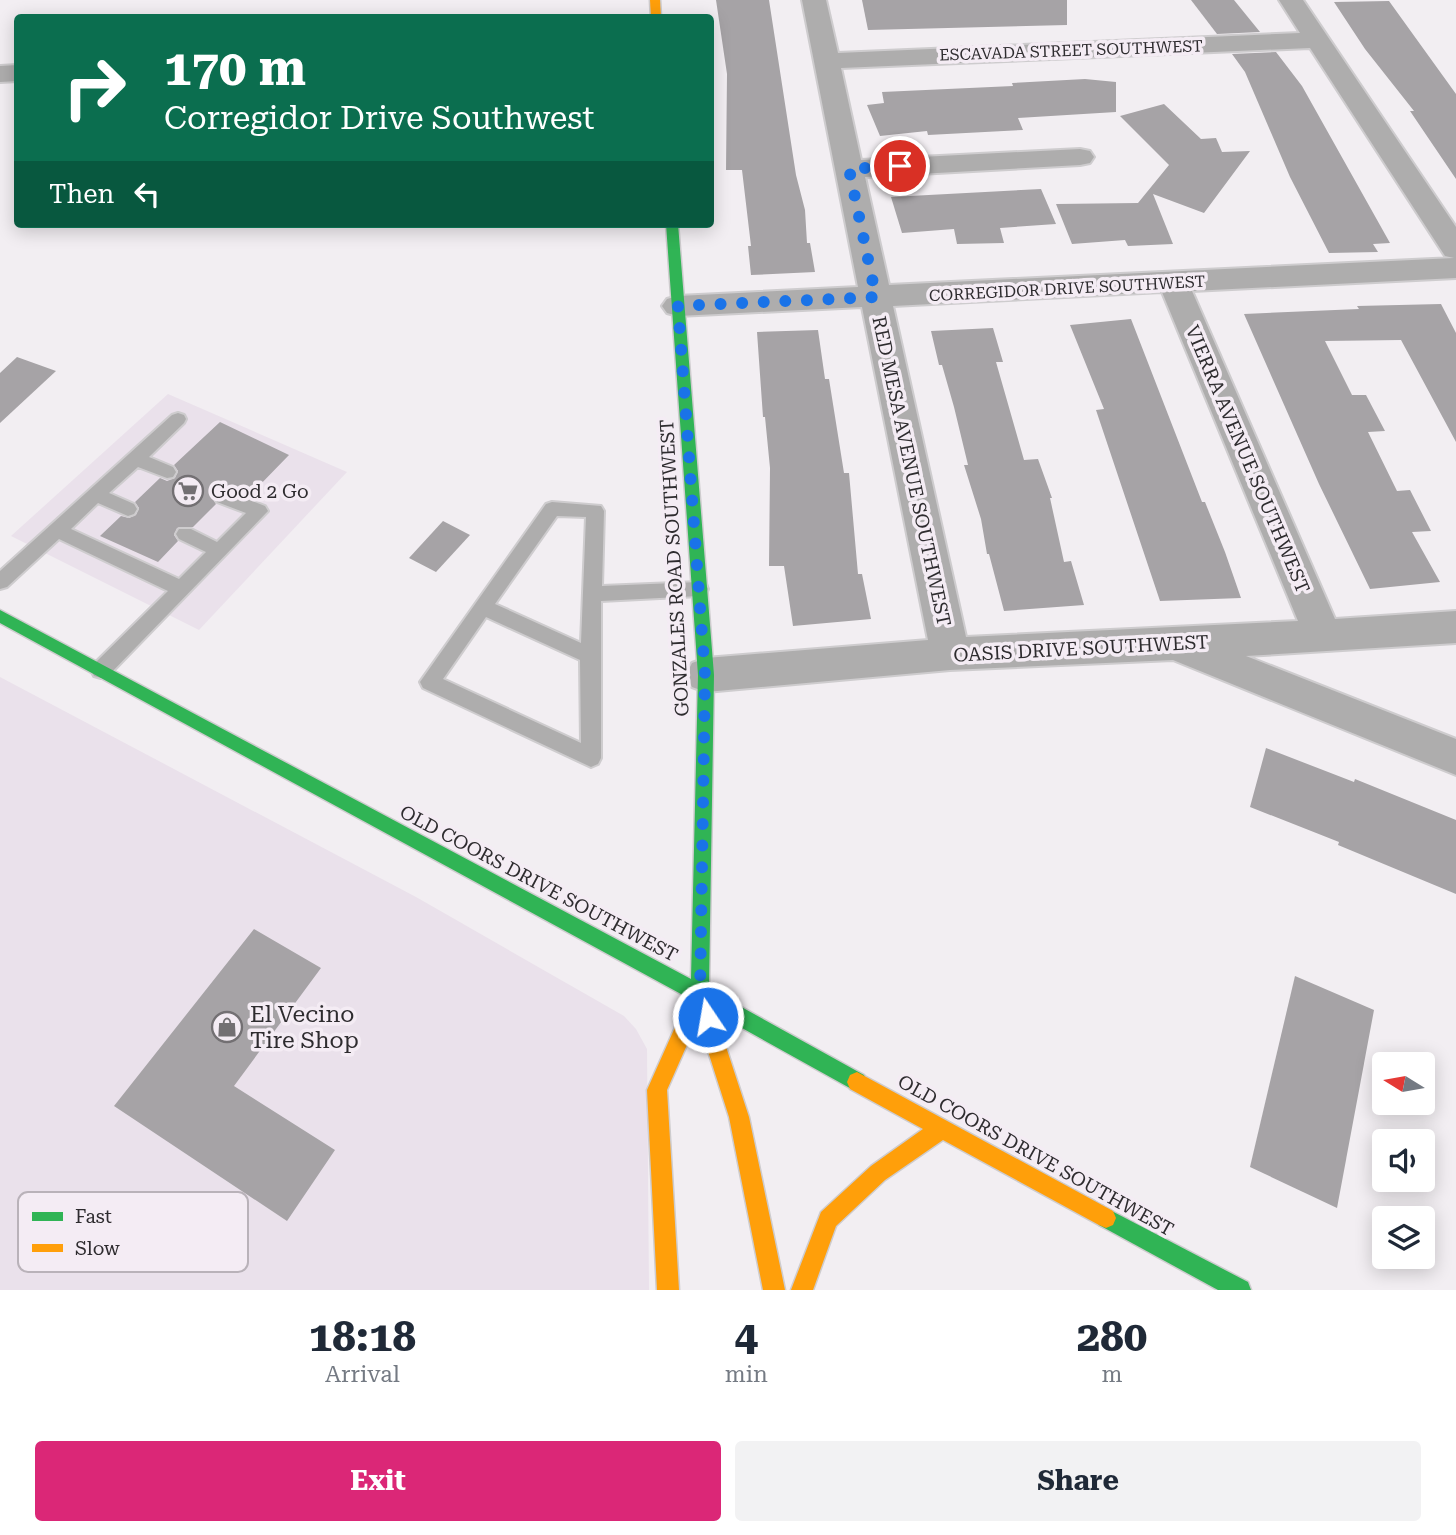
<!DOCTYPE html>
<html lang="en">
<head>
<meta charset="utf-8">
<style>
	body { margin:0; font-family:"Roboto Serif",serif; background:#f2f2f3; color:#1f2937; height:100vh; display:flex; flex-direction:column; font-size:26px; white-space:nowrap }
	* { box-sizing:border-box; margin:0 }
	p { font-size:23px; color:#747a83 }
	.icon { flex:none; width:38px; height:38px; fill:none; stroke:currentColor; stroke-width:2; stroke-linecap:round; stroke-linejoin:round }
	.map { position:relative; height:1290px; overflow:hidden }
	.sheet { display:flex; flex-direction:column; background:#fff; flex:1 }
	.sheet>* { flex:none }
	.hud { position:absolute; left:14px; top:14px; width:700px; height:214px; border-radius:7px; box-shadow:0 4px 18px #0003; background:#0b6e4f; color:#fff; overflow:hidden }
	.needle { width:46px; rotate:281deg }
	.buttons { position:absolute; left:1372px; top:1052px; display:grid; gap:14px }
	.buttons a { display:grid; place-items:center; width:63px; height:63px; border-radius:7px; background:#fff; box-shadow:0 4px 18px #0003; font-size:35px }
	.pin { position:absolute; display:grid; place-items:center; width:60px; height:60px; color:#fff; margin:-30px; border:4px solid #fff; border-radius:50%; box-shadow:0 2px 7px #0007 }
	.me { position:absolute; width:77px; margin:-38px; rotate:348deg; stroke-linejoin:round; filter:drop-shadow(0 0 5px #0008) }
	.turn { display:flex; align-items:center; gap:24px; height:147px; padding:0 35px; font-size:32px }
	.turn .icon { width:91px; height:91px; stroke-width:2.5 }
	.turn b { display:block; font-size:49px; line-height:60px }
	.then { display:flex; align-items:center; height:66px; padding:0 35px; background:#0003; gap:14px; font-size:26px }
	.eta { display:flex; justify-content:space-evenly; align-items:center; height:119px; text-align:center }
	.eta b { font-size:42px; font-weight:700; line-height:49px }
	.primary-button { display:flex; gap:14px; margin-top:auto; padding:14px 35px }
	.primary-button a { flex:1; height:80px; border-radius:7px; background:#db2777; color:#fff; font-size:28px; font-weight:700; line-height:80px; text-align:center }
	.primary-button a+a { background:#f2f2f3; color:#1f2937 }
	.map>svg:first-child { display:block }
	.built { fill:#eae1eb }
	.building { fill:#a6a3a6 }
	.lines { fill:none; stroke-linecap:round; stroke-linejoin:round }
	.lane-casing { stroke:#ceccce; stroke-width:4 }
	.street-casing { stroke:#ceccce; stroke-width:4 }
	.fast-casing { stroke:#ceccce; stroke-width:3 }
	.slow-casing { stroke:#ceccce; stroke-width:3 }
	.lane { fill:#aeadad; fill-rule:evenodd }
	.street { fill:#aeadad; fill-rule:evenodd }
	.fast { fill:#30b455; fill-rule:evenodd }
	.slow { fill:#ff9f0a; fill-rule:evenodd }
	.route { stroke:#1a73e8; stroke-width:12; stroke-dasharray:0 21.6 }
	.labels { text-anchor:middle; stroke-width:7; stroke-linejoin:round; paint-order:stroke }
	.far-street-label { font-size:16px; fill:#2e2c2f; stroke:#f4ecf4 }
	.street-label { font-size:19px; fill:#2e2c2f; stroke:#f4ecf4 }
	.poi-label { font-size:19px; fill:#2e2c2f; stroke:#f4ecf4; text-anchor:start }
	.near-poi-label { font-size:23px; fill:#2e2c2f; stroke:#f4ecf4; text-anchor:start }
	.key { fill:#f4ecf4; stroke:#b9b2b9; stroke-width:2 }
	.key-label { font-size:19px; fill:#2e2c2f }
</style>
</head>
<body>
<div class="map">
<svg width="1456" height="1290" viewBox="0 0 1456 1290">
	<rect width="100%" height="100%" fill="#f2eef2"/>
	<g class="built">
		<path d="M168,394L347,472L199,630L11,536Z"/>
		<path d="M0,677L416,897L624,1016L636,1029L647,1049L649,1290H0Z"/>
	</g>
	<g class="building">
		<path d="M716,0H769L796,175L805,210L807,243H810L815,272L751,275L748,246H751L742,170H726L727,74Z"/>
		<path d="M862,0H1067V25L868,30Z"/>
		<path d="M1191,0H1234L1260,32L1217,34Z"/>
		<path d="M1389,1L1456,94V179L1410,111H1414L1365,49L1334,2Z"/>
		<path d="M1276,52L1302,86L1390,243L1373,244L1378,252L1329,253L1290,177L1245,72L1232,54Z"/>
		<path d="M1085,79L1116,82V112L1018,118L1023,130L928,135L927,131L880,136L867,105L884,103L882,92L1013,86L1012,83Z"/>
		<path d="M1164,104L1201,139L1216,138L1222,152L1250,151L1204,213L1153,194L1173,244L1128,246L1125,240L1072,244L1056,204L1138,203L1169,165L1120,116Z"/>
		<path d="M1041,189L1056,224L1000,228L1004,243L957,244L954,229L902,233L891,197Z"/>
		<path d="M1441,304L1456,333V442L1401,340L1325,341L1352,395H1366L1385,431L1368,432L1397,491L1410,490L1431,531L1412,532L1440,582L1370,589L1319,484L1244,314L1359,309L1357,306Z"/>
		<path d="M1131,319L1202,502H1205L1225,552L1241,598L1160,601L1096,410L1104,409L1070,325Z"/>
		<path d="M993,328L1003,362H996L1024,460L1038,459L1052,498H1050L1064,562L1071,561L1084,605L1004,611L989,554H987L981,519L964,465H968L954,407L942,365H939L931,331Z"/>
		<path d="M818,330L825,379H829L844,473H849L858,574H862L871,619L793,626L784,566H769L770,468L765,417H763L757,332Z"/>
		<path d="M17,357L56,371L0,423V373Z"/>
		<path d="M220,422L289,455L251,494L233,487L230,490L222,488L215,491L212,498L216,504L193,527L177,528L174,535L178,541L158,562L100,536L121,516L129,518L136,515L139,508L135,502L160,478L167,481L175,478L178,471L174,465Z"/>
		<path d="M443,521L470,535L436,572L409,558Z"/>
		<path d="M1266,748L1354,782L1355,779L1456,820V894L1338,845L1339,842L1250,807Z"/>
		<path d="M254,929L321,968L234,1086L335,1150L287,1221L114,1106Z"/>
		<path d="M1295,976L1374,1010L1337,1208L1250,1167Z"/>
	</g>
	<g class="lines">
		<g class="lane-casing">
			<g id="lane">
				<path d="M178,413L184,415L186,419L184,423L149,457L173,467L176,472L173,477L167,478L138,467L109,493L134,504L137,509L134,514L128,516L98,503L71,529L179,579L206,552L179,539L176,534L179,529H191L217,542L246,513L217,502L214,497L217,492L223,490L265,506L268,511L108,676L101,678L94,676L91,670L94,664L168,591L59,539L7,587L0,589V571L172,415Z"/>
				<path d="M552,502L601,506L604,511L602,586L699,582L706,584L708,589L706,594L699,596L601,601V758L598,764L591,767L423,688L420,682L546,504ZM557,516L586,517L581,643L495,604ZM486,617L580,660L581,743L443,679Z"/>
			</g>
		</g>
		<g class="street-casing">
			<g id="street">
				<path d="M802,0H826L838,53L1300,33L1279,0H1303L1456,227V278L1192,291L1335,619L1456,611V643L1246,656L1456,739V775L1173,660L950,670L706,692L692,687L686,675L692,663L706,658L928,640L862,307L678,316L667,313L662,306L667,299L678,296L858,287ZM1310,48L1445,256L1454,258L889,285L865,177L1080,165L1090,163L1094,157L1090,151L1080,149L861,160L841,68ZM1162,292L1298,621L966,637L893,306Z"/>
				<path d="M18,65V81L0,82V66Z"/>
			</g>
		</g>
		<g class="fast-casing">
			<g id="fast">
				<path d="M666,224H678L714,675L709,989L864,1075L867,1082L864,1089L857,1092L715,1013L714,1024L707,1027L700,1024L692,1000L0,623V610L691,979L698,675Z"/>
				<path d="M1106,1208L1248,1282L1251,1290H1218L1099,1225L1096,1218L1099,1211Z"/>
			</g>
		</g>
		<g class="slow-casing">
			<g id="slow">
				<path d="M650,0H660L661,18H651Z"/>
				<path d="M700,985L707,987L709,994L703,1009L707,1007L714,1010L749,1117L785,1290H763L729,1117L698,1020L667,1090L679,1290H657L647,1090L693,987Z"/>
				<path d="M857,1072L1113,1211L1116,1218L1113,1225L1106,1228L1099,1225L943,1140L885,1180L836,1226L813,1290H791L821,1212L871,1166L923,1129L850,1089L847,1082L850,1075Z"/>
			</g>
		</g>
		<use href="#lane" class="lane"/>
		<use href="#street" class="street"/>
		<use href="#fast" class="fast"/>
		<use href="#slow" class="slow"/>
	</g>
	<g class="lines">
		<path class="route" d="M708,1017L700,994L705,675L678,306L876,297L849,169L900,166"/>
	</g>
	<defs>
		<g id="supermarket-ring" transform="scale(1.575)"><circle r="9.5" fill="#f4ecf4" stroke="#737073" stroke-width="1.5"/><path d="M-6-5.5h2.5l.6 2H6L4.5 2H-2.5L-4.4-4H-6ZM-1.5 3.2a1.3 1.3 0 1 0 .1 0ZM3 3.2a1.3 1.3 0 1 0 .1 0Z" fill="#737073"/></g>
		<g id="shop-ring" transform="scale(1.575)"><circle r="9.5" fill="#f4ecf4" stroke="#737073" stroke-width="1.5"/><path d="M-5-2.5h2.3a2.7 3.5 0 0 1 5.4 0H5L5.5 6h-11ZM-1.5-2.5h3a1.5 2.3 0 0 0-3 0Z" fill="#737073"/></g>
	</defs>
	<g fill-rule="evenodd">
		<use href="#supermarket-ring" x="188" y="491"/>
		<use href="#shop-ring" x="227" y="1027"/>
	</g>
	<g class="labels">
		<g class="far-street-label">
			<text transform="translate(1071 50) rotate(-2)" y="6">ESCAVADA STREET SOUTHWEST</text>
			<text transform="translate(1067 288) rotate(-3)" y="6">CORREGIDOR DRIVE SOUTHWEST</text>
		</g>
		<g class="street-label">
			<text transform="translate(1248 459) rotate(67)" y="7">VIERRA AVENUE SOUTHWEST</text>
			<text transform="translate(912 471) rotate(78)" y="7">RED MESA AVENUE SOUTHWEST</text>
			<text transform="translate(674 568) rotate(-93)" y="7">GONZALES ROAD SOUTHWEST</text>
			<text transform="translate(1081 648) rotate(-3)" y="7">OASIS DRIVE SOUTHWEST</text>
			<text transform="translate(539 883) rotate(28)" y="7">OLD COORS DRIVE SOUTHWEST</text>
			<text transform="translate(1036 1155) rotate(29)" y="7">OLD COORS DRIVE SOUTHWEST</text>
		</g>
		<g class="poi-label">
			<text x="211" y="498">Good 2 Go</text>
		</g>
		<g class="near-poi-label">
			<text x="250" y="1022">El Vecino<tspan x="250" dy="26">Tire Shop</tspan></text>
		</g>
	</g>
	<rect x="18" y="1192" width="230" height="80" rx="10" class="key"/>
	<rect x="32" y="1212" width="31" height="9" fill="#30b455"/>
	<rect x="32" y="1244" width="31" height="8" fill="#ff9f0a"/>
	<g class="key-label">
		<text x="75" y="1223">Fast</text>
		<text x="75" y="1255">Slow</text>
	</g>
</svg>
<div class="buttons">
<a><svg class="needle" viewBox="-14 -14 28 28"><path d="M0-13l5 13h-10z" fill="#e53935"/><path d="M0 13l5-13h-10z" fill="#747a83"/></svg></a>
<a><svg class="icon" aria-label="sound" viewBox="0 0 24 24"><path d="M4 9h4l5-4v14l-5-4H4zM17 9q2 3 0 6"/></svg></a>
<a><svg class="icon" aria-label="layers" viewBox="0 0 24 24"><path d="M12 4l9 5-9 5-9-5zM3 14l9 5 9-5"/></svg></a>
</div>
<div class="pin" style="left:900px;top:166px;background:#d93025"><svg class="icon" aria-label="arrive" viewBox="0 0 24 24"><path d="M6 21V4h12l-3 4 3 4H6"/></svg></div>
<svg class="me" style="left:708px;top:1017px" viewBox="-20 -20 40 40"><circle r="17" fill="#1a73e8" stroke="#fff" stroke-width="3"/><path d="M0-11L8 9 0 5-8 9z" fill="#fff"/></svg>
<div class="hud">
<div class="turn"><svg class="icon" aria-label="right" viewBox="0 0 24 24"><path d="M7 20v-9h11M14 6l5 5-5 5"/></svg><div><b>170 m</b>Corregidor Drive Southwest</div></div>
<div class="then">Then<svg class="icon" aria-label="left" viewBox="0 0 24 24"><path d="M17 20v-9H6M10 6l-5 5 5 5"/></svg></div>
</div>
</div>
<section class="sheet">
<div class="eta">
<div><b>18:18</b><p>Arrival</p></div>
<div><b>4</b><p>min</p></div>
<div><b>280</b><p>m</p></div>
</div>
<div class="primary-button"><a>Exit</a><a>Share</a></div>
</section>
</body>
</html>
